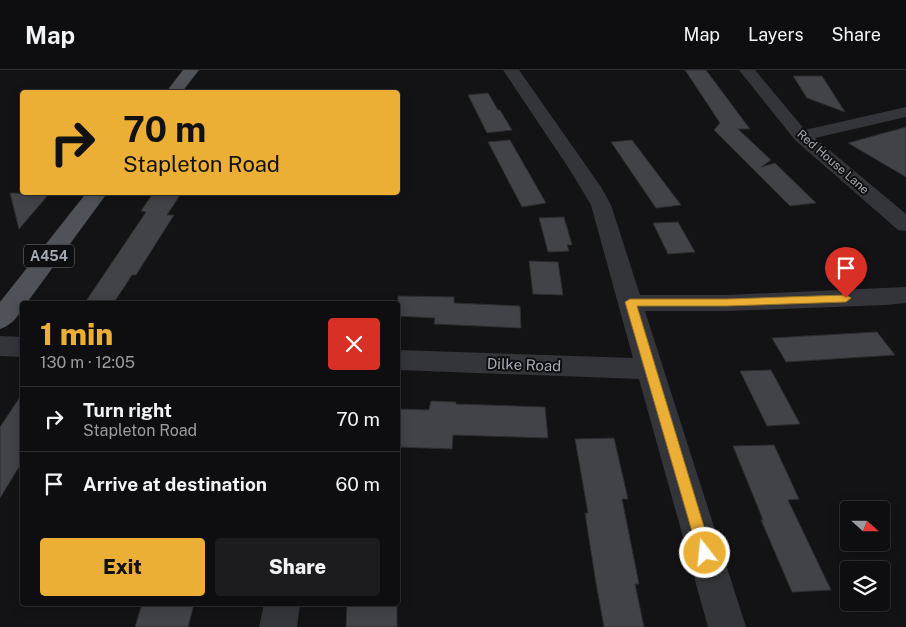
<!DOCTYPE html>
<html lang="en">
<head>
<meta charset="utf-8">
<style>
	body { margin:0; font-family:"Public Sans",sans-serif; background:#1c1c1e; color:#f1f3f6; height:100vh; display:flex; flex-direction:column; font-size:19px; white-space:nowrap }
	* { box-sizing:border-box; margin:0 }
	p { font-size:16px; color:#9b9c9f }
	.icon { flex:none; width:28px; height:28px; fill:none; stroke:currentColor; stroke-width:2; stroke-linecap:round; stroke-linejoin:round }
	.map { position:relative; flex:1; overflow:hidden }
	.panel { position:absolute; left:20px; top:231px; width:380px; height:305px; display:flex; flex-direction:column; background:#0e0e10; border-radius:5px; box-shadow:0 2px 12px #0003,0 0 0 1px #2e2e30 }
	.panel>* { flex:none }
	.hud { position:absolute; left:20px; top:20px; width:380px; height:105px; border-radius:5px; box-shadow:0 2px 12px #0003,0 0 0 1px #2e2e30; background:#ebaf35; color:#111; overflow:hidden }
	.needle { width:32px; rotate:111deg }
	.fabs { position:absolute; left:840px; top:431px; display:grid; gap:10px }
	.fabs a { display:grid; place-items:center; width:50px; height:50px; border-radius:5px; background:#0e0e10; box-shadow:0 2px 12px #0003,0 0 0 1px #2e2e30; font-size:25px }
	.pin { position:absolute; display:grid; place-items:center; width:42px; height:42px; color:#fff; margin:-51px -21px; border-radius:50% 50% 50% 0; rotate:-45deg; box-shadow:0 0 5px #0007 }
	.pin .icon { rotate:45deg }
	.me { position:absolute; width:55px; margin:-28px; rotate:344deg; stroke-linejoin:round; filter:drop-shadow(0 0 4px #0008) }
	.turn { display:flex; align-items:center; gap:18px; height:105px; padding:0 20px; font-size:22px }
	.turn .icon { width:65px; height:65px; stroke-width:2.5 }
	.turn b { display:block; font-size:35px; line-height:42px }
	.round { display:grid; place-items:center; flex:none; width:52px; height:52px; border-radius:5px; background:#1c1c1e }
	.summary { display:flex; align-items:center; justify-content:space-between; height:85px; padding:0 20px }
	h1 { font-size:30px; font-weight:800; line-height:38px; color:#ebaf35 }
	.action { display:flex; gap:10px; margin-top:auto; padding:10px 20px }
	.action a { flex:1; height:58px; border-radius:5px; background:#ebaf35; color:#111; font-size:20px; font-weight:800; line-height:58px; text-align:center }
	.action a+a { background:#1c1c1e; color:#f1f3f6 }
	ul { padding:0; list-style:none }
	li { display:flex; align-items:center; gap:15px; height:65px; padding:0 20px; border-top:1px solid #2e2e30 }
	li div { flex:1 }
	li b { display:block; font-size:19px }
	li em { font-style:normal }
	header { display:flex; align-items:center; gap:30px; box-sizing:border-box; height:70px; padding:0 25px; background:#0e0e10; border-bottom:1px solid #2e2e30 }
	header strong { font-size:24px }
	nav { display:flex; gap:28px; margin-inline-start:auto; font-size:18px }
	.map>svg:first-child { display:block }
	.building { fill:#424348; stroke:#2d2d31 }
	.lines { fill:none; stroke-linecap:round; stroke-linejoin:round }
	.street { fill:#34353a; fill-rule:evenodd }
	.primary { fill:#505259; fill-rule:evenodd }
	.route { fill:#ebaf35; stroke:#997222 }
	.labels { text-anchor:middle; stroke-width:4; stroke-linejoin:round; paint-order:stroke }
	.far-street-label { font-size:12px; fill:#a5aab5; stroke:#0e0e10 }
	.shield { fill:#0e0e10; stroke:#787b84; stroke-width:1 }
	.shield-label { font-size:14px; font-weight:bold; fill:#a5aab5 }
	.street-label { font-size:15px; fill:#a5aab5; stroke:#0e0e10 }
</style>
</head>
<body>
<header>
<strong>Map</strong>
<nav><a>Map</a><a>Layers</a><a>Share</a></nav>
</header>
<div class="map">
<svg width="906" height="557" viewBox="0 0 906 557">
	<rect width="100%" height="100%" fill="#131315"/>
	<g class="building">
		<path d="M685,0H706L750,59H738L771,90L761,97L775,93L816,133L790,136L714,60L720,53Z"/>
		<path d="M793,6H822L845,42L807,28Z"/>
		<path d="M488,23L498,40H500L512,60L487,63L468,25Z"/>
		<path d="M906,57V107L848,73Z"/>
		<path d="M510,70L546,133L522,137L488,72Z"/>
		<path d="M632,70L681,135L656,138L611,72Z"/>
		<path d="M154,122H182L167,145H174L136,205H132L113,234H84L146,142L141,141Z"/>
		<path d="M10,123L49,124L19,159Z"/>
		<path d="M564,147L572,175H567L569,181L548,182L539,148Z"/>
		<path d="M678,152L695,182L668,184L653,153Z"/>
		<path d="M529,191L558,192L563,225L533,224Z"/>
		<path d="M398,226L454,227V233L520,236L521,258L434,254L435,248L398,246Z"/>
		<path d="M877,262L895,285L786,292L772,268Z"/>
		<path d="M771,300L800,354L767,356L740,301Z"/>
		<path d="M22,324V392L0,428V357Z"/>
		<path d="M431,331L456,332V334L545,337L548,368L453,365L452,379L398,377V339L429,340Z"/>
		<path d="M614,368L628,429H622L639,514H635L644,557H604L596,513L585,443H588L575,369Z"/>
		<path d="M774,375L799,429L788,430L831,520L792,522L761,450H763L733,376Z"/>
		<path d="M142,534H194L188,557H135Z"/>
		<path d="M347,534H397V557H346Z"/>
	</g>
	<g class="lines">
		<g class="street">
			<path d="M503,0H519L601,117L611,135L640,225H727L906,217V233L885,235L727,241H645L746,557H708L639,309L398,300V280L633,288L591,135L570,100Z"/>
			<path d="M739,0H755L805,60L906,37V47L815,68L906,144V161L898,160L795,70Z"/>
			<path d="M0,266L22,267V287L0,286Z"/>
			<path d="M264,534H300L297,557H259Z"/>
		</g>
		<g class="primary">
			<path d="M183,0H199L182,22H166Z"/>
			<path d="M87,122H108L26,234H22C22,245 10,256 0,259V232Z"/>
		</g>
	</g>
	<path class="route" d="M846,225L851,228L846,232L727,236H637L712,483L710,489L705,491L700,489L625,232L630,229H727Z"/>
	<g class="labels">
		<g class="far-street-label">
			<text transform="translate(833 92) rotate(41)" y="4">Red House Lane</text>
		</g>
		<rect class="shield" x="24" y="174.5" width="50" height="23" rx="4"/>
		<g class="shield-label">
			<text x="49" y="191">A454</text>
		</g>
		<g class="street-label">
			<text transform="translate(524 295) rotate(2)" y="5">Dilke Road</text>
		</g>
	</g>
</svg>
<div class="fabs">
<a><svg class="needle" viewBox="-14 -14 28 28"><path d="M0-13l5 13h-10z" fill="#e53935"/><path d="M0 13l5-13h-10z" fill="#9b9c9f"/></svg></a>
<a><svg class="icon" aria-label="layers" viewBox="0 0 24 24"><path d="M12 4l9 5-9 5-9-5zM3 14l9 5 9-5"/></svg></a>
</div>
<div class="pin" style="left:846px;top:228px;background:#d93025"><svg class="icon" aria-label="arrive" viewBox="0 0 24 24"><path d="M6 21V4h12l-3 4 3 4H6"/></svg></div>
<svg class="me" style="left:705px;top:483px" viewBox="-20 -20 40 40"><circle r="17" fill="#ebaf35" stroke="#fff" stroke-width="3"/><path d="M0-11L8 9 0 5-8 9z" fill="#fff"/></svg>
<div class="hud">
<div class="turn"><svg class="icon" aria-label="right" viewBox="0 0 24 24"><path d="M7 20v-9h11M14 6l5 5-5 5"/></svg><div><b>70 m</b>Stapleton Road</div></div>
</div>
<section class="panel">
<div class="summary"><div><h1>1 min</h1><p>130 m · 12:05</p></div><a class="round" style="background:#d93025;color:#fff"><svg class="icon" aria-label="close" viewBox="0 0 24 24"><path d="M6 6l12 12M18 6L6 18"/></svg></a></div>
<ul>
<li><svg class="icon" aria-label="right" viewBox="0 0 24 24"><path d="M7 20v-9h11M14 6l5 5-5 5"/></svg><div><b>Turn right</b><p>Stapleton Road</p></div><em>70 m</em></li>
<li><svg class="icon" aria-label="arrive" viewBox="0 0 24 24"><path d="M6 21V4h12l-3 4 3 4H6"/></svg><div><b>Arrive at destination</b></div><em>60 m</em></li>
</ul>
<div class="action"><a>Exit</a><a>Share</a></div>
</section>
</div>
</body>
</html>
